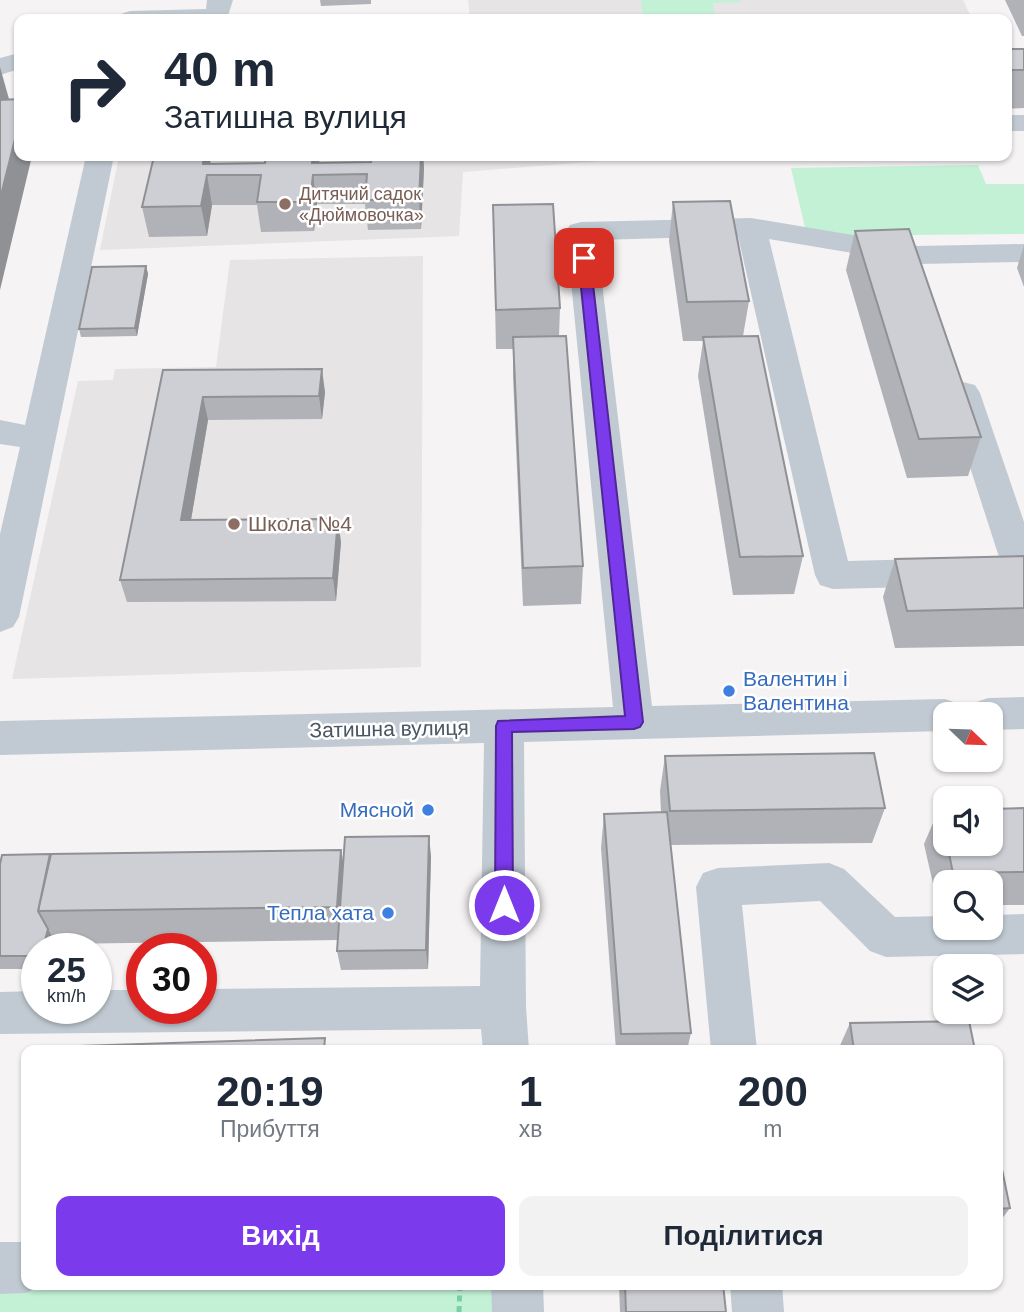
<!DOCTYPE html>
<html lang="uk">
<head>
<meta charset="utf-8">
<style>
	body { margin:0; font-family:Arial,sans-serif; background:#f2f2f3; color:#1f2937; height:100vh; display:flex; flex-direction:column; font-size:26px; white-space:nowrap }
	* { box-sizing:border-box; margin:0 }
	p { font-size:23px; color:#747a83 }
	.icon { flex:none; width:38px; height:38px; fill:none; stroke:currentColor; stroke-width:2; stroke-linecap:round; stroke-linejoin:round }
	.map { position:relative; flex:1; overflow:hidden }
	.panel { position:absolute; left:21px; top:1045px; width:982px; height:245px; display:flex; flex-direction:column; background:#fff; border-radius:14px; box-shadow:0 2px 5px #0004 }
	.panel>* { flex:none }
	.guide { position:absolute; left:14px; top:14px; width:998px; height:147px; border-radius:14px; box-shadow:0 2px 5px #0004; background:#fff; color:#1f2937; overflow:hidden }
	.needle { width:46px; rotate:113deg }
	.buttons { position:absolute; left:933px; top:702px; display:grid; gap:14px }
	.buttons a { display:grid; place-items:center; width:70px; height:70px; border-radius:14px; background:#fff; box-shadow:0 2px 5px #0004; font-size:35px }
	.speed { position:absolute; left:21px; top:933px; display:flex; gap:14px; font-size:35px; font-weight:700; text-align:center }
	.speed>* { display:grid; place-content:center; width:91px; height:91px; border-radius:50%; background:#fff; box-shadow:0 2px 5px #0004; line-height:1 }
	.speed small { font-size:18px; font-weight:400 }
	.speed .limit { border:10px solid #d22; background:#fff; color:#111 }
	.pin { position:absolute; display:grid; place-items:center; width:60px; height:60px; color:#fff; margin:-30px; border-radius:14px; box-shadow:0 4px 10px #0006 }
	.me { position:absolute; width:77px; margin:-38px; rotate:0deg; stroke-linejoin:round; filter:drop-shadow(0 0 5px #0008) }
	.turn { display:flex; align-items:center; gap:24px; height:147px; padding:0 35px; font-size:32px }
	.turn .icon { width:91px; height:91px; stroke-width:2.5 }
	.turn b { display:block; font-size:49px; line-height:60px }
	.eta { display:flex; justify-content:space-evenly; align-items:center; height:119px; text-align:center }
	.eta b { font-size:42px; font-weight:600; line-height:49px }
	.primary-button { display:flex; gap:14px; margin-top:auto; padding:14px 35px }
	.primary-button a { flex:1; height:80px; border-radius:14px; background:#7c3aed; color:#fff; font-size:28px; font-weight:600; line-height:80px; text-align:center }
	.primary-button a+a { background:#f2f2f3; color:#1f2937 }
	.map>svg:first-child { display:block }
	.education { fill:#e6e4e5 }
	.green { fill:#c3f1d5 }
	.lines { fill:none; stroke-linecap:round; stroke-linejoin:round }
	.path { stroke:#7ad0a6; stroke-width:5; stroke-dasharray:6 4.5; stroke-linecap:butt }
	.minor { fill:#c1cad2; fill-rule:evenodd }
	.wall { fill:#b0b2b7 }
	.shaded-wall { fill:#909195 }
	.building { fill:#cdcfd5; stroke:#909195; stroke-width:2 }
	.route { fill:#7c3aed; stroke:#51269a; stroke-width:2 }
	.education-dot { fill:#8d6e63; stroke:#fff; stroke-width:2.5 }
	.shop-dot { fill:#3f7fe0; stroke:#fff; stroke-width:2.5 }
	.labels { text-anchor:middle; stroke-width:5; stroke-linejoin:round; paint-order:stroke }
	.far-education-label { font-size:18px; fill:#785e54; stroke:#fff; text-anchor:start }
	.education-label { font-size:21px; fill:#785e54; stroke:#fff; text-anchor:start }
	.shop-label { font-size:21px; fill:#366cbe; stroke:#fff; text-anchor:end }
	.street-label { font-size:21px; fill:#4a5661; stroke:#fff }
</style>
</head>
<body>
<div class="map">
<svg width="1024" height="1312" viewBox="0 0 1024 1312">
	<rect width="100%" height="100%" fill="#f5f3f3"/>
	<g class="education">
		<path d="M468,0H963L972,19H470Z"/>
		<path d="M119,156H663L463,172L459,236L100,250Z"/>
		<path d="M423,256L421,667L12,679L78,381L113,380L115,369L216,367L230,260Z"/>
	</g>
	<g class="green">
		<path d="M641,0H740L741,2L713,3L715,19H643Z"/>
		<path d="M978,165L986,184H1024V234L807,236L791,168Z"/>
		<path d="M181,1284H502L503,1312H0V1292Z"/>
	</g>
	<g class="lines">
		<path class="path" d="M459,1312L460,1284"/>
		<g class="minor">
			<path d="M207,0H233L227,19H117L121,14L130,11L206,9Z"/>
			<path d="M19,53V69L0,75V58Z"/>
			<rect x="1006" y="115" width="18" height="16"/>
			<path d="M86,156H114L19,617L13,627L0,632V534L20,447L0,444V420L25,425Z"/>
			<path d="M751,218L918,246L1024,244V262L918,264L769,239L848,561L999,557L946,393L951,385L963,382L975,385L980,393L1024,522V584L833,589L820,585L815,575L738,236L597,240L652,706L945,699L959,704L964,714H945V731L524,742L526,1007L529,1050H483L481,1029L0,1034V992L37,991V1008H96V990H142V1008H201V989L480,986L484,743L0,755V721L613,707L566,231L570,225L581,222Z"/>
			<path d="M1024,697V729L990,730V714H968L974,703L988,698Z"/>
			<path d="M829,863L844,869L895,917L945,916V928H990V915L1024,914V954L886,957L870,951L820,901L742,905L757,1050H711L696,887L703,873L718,868Z"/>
			<path d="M0,1242H26V1284L44,1285L26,1293L0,1294Z"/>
			<path d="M491,1284H543L544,1312H492Z"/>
			<path d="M730,1284H782L784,1312H732Z"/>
		</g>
	</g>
	<g class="wall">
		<path d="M320,0H371V4L321,6Z"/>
		<path d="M1005,0H1024V36H1022Z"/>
		<path d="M1006,49H1024V108L1006,109Z"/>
		<path d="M154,156H209L211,164L265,163L320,156L319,163L371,162L372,156H423L424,168L421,229L368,230L365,204H317L314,231L261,232L257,205H212L207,236L149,237L142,207Z"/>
		<path d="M673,202L749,301L743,336L803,556L794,594L733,595L698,376L703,341H683L669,241Z"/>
		<path d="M493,205L560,308L559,336L583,566L581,604L523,606L513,377V349H496Z"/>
		<path d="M855,231L981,437L968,476L907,478L846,270Z"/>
		<path d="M1024,245V287L1017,268Z"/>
		<path d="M146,266L148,274L137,336L81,337L79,329Z"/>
		<path d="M163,370L325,392L322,419L208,420L191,520L341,542L336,601L127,602L120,580Z"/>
		<path d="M1024,556V646L895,648L883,597L895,559Z"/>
		<path d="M665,756L885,808L872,843L670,845L691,1033L687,1050H616L601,848L604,814L661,812L660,791Z"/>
		<path d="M1024,808V905H990V882H945V906H938L924,844L939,809H945V844H990Z"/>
		<path d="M431,856L428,969L341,970L337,951L338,940L56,944L55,942L37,948V969H0V864L343,863Z"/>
		<path d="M850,1023L975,1050H838Z"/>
		<path d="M998,1150L1010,1208L998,1224Z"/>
		<path d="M619,1284H723L726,1312H620Z"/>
	</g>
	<g class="shaded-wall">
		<path d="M0,67L11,106L0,109Z"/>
		<path d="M19,123V156H32L0,290V199Z"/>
		<path d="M204,156H209L212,171L207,175L212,205L207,236L201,206L203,164Z"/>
		<path d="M313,156H320L317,175L312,163Z"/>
		<path d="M421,156H423L424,168L421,229L419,200Z"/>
		<path d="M313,175L317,204L314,231L310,202Z"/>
		<path d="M146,266L148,274L137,336L135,328Z"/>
		<path d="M322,369L325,392L322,419L319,396Z"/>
		<path d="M203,397L208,420L187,543L181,520Z"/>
		<path d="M338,519L341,542L336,601L333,578Z"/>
		<path d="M429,836L431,856L428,969L426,950Z"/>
		<path d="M341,850L347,884L344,940L337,907Z"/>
		<path d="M48,929L55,942L53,948H43Z"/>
	</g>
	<g class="building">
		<rect x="1006" y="49" width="18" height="21"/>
		<path d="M19,99V123L0,199V100Z"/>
		<path d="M154,156H204L203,164L265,163L266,156H313L312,163L371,162L372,156H421L419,200H365L367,174L313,175L310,202H257L261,175H207L201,206L142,207Z"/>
		<path d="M730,201L749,301L687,302L673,202Z"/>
		<path d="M553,204L560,308L496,310L493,205Z"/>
		<path d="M909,229L981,437L919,439L855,231Z"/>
		<path d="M146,266L135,328L79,329L92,267Z"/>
		<path d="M566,336L583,566L523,568L513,337Z"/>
		<path d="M758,336L803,556L740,557L703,337Z"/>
		<path d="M322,369L319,396L203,397L181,520L338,519L333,578L120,580L163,370Z"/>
		<path d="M1024,556V608L907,611L895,559Z"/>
		<path d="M874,753L885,808L670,811L665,756Z"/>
		<path d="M1024,808V872L953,873L947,844H990V809Z"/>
		<path d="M939,809H945V836Z"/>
		<path d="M667,812L691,1033L621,1034L604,814Z"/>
		<path d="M429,836L426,950L337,951L345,837Z"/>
		<path d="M341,850L337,907L38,911L51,854Z"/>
		<path d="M50,854L38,911L48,929L43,948H37V956H0V864L2,855Z"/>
		<path d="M969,1021L975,1050H854L850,1023Z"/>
		<path d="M325,1038L324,1050H49V1047Z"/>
		<path d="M998,1150L1010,1208L998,1209Z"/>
		<path d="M625,1284H723L726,1312H626Z"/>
	</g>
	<path class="route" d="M584,255L590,258L643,722L640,727L634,729L512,732L513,905L510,911L504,913L497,911L495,905L496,726L498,721L625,716L578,258Z"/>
	<g class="education-dot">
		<circle cx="285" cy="204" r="7"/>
		<circle cx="234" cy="524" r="7"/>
	</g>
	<g class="shop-dot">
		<circle cx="729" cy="691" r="7"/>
		<circle cx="428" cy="810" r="7"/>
		<circle cx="388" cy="913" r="7"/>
	</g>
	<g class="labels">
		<g class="far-education-label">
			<text x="299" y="200">Дитячий садок<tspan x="299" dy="21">«Дюймовочка»</tspan></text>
		</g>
		<g class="education-label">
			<text x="248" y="531">Школа №4</text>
		</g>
		<g class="shop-label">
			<text x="743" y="686" text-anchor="start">Валентин і<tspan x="743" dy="24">Валентина</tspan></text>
			<text x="414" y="817">Мясной</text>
			<text x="374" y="920">Тепла хата</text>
		</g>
		<g class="street-label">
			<text transform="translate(389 729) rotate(-1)" y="7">Затишна вулиця</text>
		</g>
	</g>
</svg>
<div class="buttons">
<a><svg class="needle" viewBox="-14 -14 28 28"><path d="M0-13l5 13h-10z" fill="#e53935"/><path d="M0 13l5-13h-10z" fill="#747a83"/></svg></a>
<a><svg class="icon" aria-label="sound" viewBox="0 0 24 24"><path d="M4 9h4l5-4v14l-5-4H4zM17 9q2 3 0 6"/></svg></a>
<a><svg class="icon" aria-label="search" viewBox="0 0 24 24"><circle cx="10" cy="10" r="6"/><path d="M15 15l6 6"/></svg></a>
<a><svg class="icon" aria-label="layers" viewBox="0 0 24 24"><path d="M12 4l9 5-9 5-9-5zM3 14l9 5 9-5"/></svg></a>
</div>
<div class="speed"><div>25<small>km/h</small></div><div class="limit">30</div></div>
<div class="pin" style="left:584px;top:258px;background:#d93025"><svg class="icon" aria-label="arrive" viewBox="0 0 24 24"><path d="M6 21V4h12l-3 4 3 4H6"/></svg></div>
<svg class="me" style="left:504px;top:905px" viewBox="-20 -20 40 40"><circle r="17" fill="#7c3aed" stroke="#fff" stroke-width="3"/><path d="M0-11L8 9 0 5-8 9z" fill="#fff"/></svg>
<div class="guide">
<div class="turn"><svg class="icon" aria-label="right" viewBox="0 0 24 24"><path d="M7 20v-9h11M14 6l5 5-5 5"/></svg><div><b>40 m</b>Затишна вулиця</div></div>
</div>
<section class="panel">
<div class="eta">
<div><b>20:19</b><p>Прибуття</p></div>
<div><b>1</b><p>хв</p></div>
<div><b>200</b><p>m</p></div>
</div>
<div class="primary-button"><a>Вихід</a><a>Поділитися</a></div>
</section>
</div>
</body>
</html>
